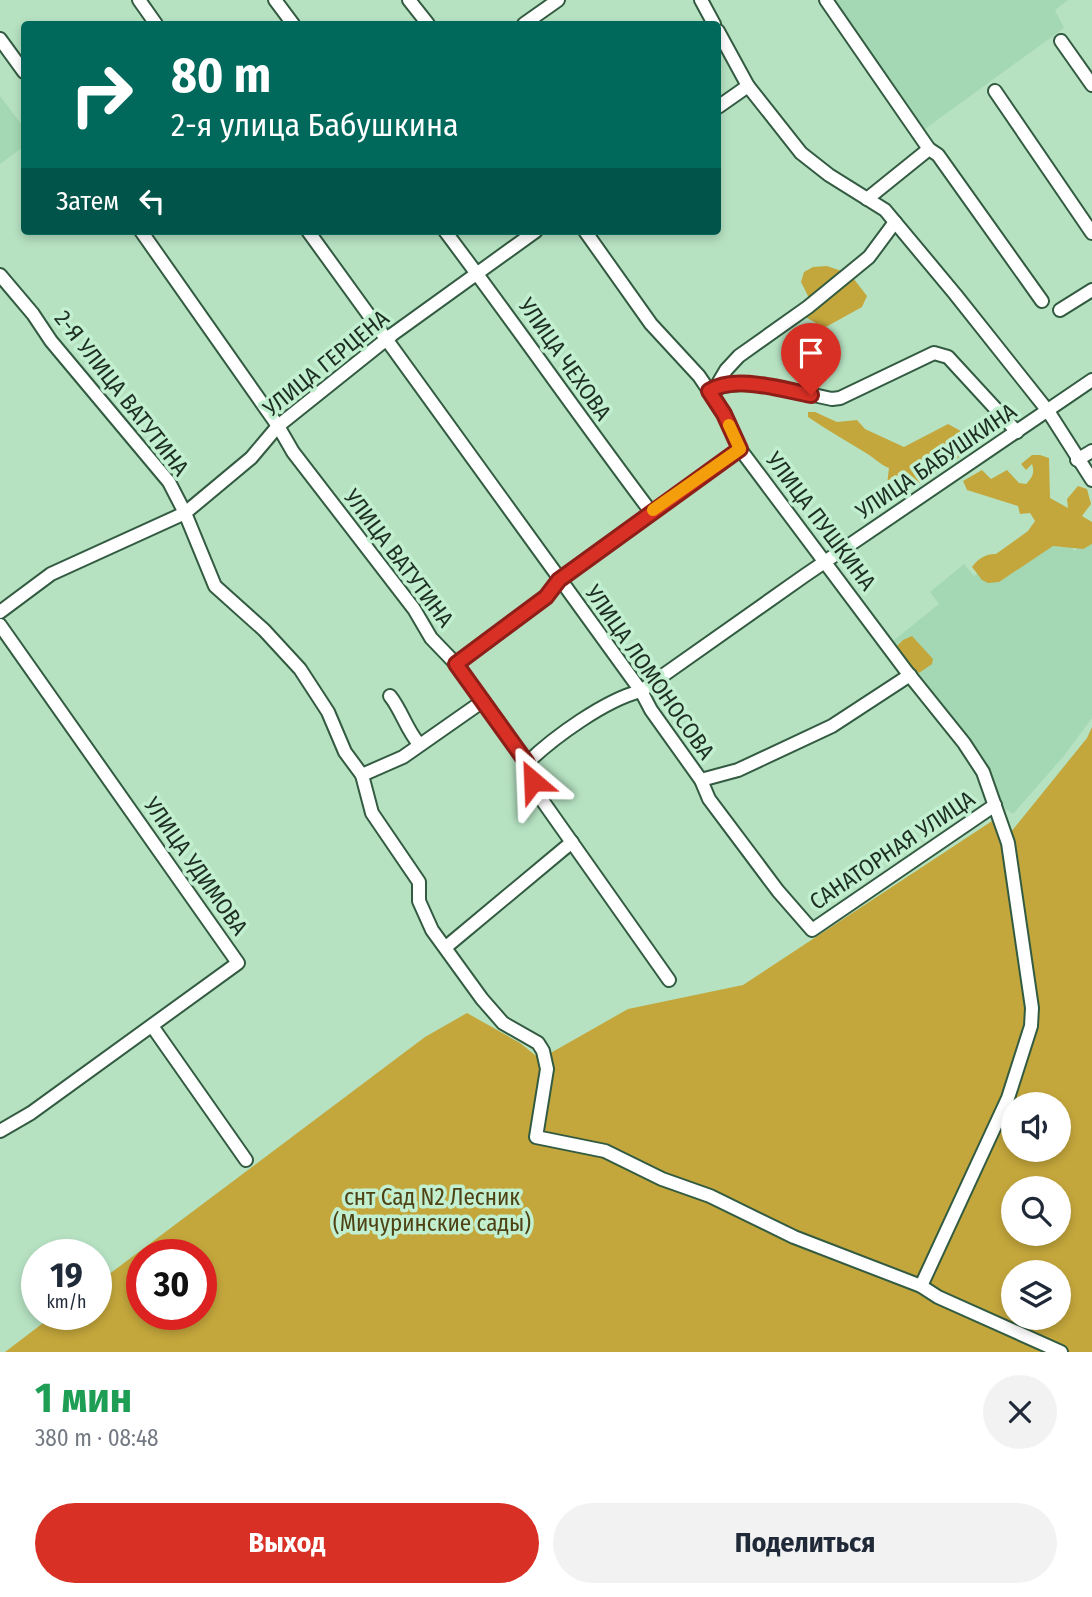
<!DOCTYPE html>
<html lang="ru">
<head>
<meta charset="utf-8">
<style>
	body { margin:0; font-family:"Fira Sans Condensed",sans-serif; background:#f2f2f3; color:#1f2937; height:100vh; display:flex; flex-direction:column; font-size:26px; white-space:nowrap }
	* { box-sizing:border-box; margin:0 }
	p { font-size:23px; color:#747a83 }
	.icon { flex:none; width:38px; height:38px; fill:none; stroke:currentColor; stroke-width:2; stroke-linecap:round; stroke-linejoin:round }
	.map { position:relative; height:1352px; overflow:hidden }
	.drawer { display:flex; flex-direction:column; background:#fff; flex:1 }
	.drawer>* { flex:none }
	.banner { position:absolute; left:21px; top:21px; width:700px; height:214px; border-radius:7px; box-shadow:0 4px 10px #0003; background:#00695c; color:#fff; overflow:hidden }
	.fabs { position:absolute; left:1001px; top:1092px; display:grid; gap:14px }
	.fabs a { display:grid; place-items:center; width:70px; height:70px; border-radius:50%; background:#fff; box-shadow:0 4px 10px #0003; font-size:35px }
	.speed { position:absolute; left:21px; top:1239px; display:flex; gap:14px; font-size:35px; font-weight:700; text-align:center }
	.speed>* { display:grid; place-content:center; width:91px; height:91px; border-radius:50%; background:#fff; box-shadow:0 4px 10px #0003; line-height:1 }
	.speed small { font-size:18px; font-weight:400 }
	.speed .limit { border:10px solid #d22; background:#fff; color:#111 }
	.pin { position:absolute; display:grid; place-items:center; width:60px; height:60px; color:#fff; margin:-72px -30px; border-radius:50% 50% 50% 0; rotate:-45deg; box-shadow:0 0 7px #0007 }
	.pin .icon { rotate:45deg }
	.me { position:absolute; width:77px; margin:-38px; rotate:334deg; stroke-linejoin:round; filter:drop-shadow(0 0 5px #0008) }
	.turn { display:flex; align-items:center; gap:24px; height:147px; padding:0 35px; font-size:32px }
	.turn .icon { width:91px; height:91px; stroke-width:2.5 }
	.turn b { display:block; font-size:49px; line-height:60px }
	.then { display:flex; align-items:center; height:66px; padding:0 35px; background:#0003; gap:14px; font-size:26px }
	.round { display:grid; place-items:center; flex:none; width:74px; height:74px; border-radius:37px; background:#f2f2f3 }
	.summary { display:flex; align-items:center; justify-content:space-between; height:119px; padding:0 35px }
	h1 { font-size:42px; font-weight:700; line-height:52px; color:#1e9e55 }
	.button { display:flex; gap:14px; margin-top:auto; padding:14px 35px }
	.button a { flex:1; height:80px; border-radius:42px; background:#d93025; color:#fff; font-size:28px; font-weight:700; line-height:80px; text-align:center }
	.button a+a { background:#f2f2f3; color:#1f2937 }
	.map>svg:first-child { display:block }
	.built { fill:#a4d7b3 }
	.green { fill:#c4a73c; fill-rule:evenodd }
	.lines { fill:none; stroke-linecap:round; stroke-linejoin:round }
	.minor-casing { stroke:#335b41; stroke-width:16 }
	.minor { stroke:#fff; stroke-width:12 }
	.route-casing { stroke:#8d1f18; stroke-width:18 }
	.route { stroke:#d93025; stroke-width:12 }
	.slow { stroke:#f59e0b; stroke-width:12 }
	.labels { text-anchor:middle; stroke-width:7; stroke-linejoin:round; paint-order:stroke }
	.street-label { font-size:23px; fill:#1d2e22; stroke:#c2efcf }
	.park-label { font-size:23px; fill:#4e4214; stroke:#c2efcf }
</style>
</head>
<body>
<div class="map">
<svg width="1092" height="1352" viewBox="0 0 1092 1352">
	<rect width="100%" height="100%" fill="#b6e2c2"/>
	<g class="built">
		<path d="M832,0H1068L1055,10L1064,28L922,131Z"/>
		<path d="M0,96L24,128V146L0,164Z"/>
		<path d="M1092,538V718L1063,757L1013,814L998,804L982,764L893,641L939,604L930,592L964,564L974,576L985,569L1052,539L1059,548L1068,541L1074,551Z"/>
	</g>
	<g class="green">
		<path d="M827,266L850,274L867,296L862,307L824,328L804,316L809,298L801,282L804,272L813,267Z"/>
		<path d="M808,412H815L837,422L857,420L865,429L904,447L948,424L979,441L975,447L896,498L886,493L889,468C879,464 875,458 866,453C847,441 827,430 808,417Z"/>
		<path d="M1032,455H1040L1049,458L1050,498L1068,508L1067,499L1078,486L1087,489L1091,504L1082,516L1092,522V544L1083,549L1053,546L999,582L988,583L982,580L972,567C977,559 987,553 996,554L1028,531L1035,521L1030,513L1020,514L1018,506L967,490L963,481L982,470L991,479L1007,470L1019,483L1026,484C1032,478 1035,473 1032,464L1026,470L1021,464Z"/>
		<path d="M912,636L933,659L932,664L919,673L902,659L895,648L903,640Z"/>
		<path d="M1092,727V1352H5L55,1314H96V1284L425,1037L467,1013L520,1043L540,1059L628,1009L743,985L992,821L1000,841L1011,832L1087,738ZM1013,1104H1059V1150H1013ZM1013,1188H1059V1234H1013ZM142,1255H201V1314H142ZM1013,1272H1059V1318H1013Z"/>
	</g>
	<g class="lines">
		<g class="minor-casing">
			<g id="minor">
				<path d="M139,0L156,24"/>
				<path d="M275,0L293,24"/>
				<path d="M409,0L428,24"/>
				<path d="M701,0L714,24"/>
				<path d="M826,0L929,149"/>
				<path d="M524,24L558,0"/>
				<path d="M718,31L748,86L801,153L829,175L885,210L955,294L1048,411L1092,480"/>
				<path d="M0,39L24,72"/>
				<path d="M1061,41L1092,85"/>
				<path d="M995,91L1092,233"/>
				<path d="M718,107L748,86"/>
				<path d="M867,199L929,149L938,155L1042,301"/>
				<path d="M141,231L278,426L293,452L414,609L431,638L456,664L483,701L527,763L537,793L669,980"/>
				<path d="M308,231L641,691L651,710L701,780L709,799L778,891L812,930L995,805"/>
				<path d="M445,231C515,324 581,419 651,512"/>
				<path d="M585,231L651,324L699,376L724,413L740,449L907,672L964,743L983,772L1008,843L1032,1008L1031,1026L1008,1098L921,1286"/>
				<path d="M0,275L33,314L51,341L169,482L185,513L215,586L264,630L300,669L328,712L345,752L362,775L372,813L419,882V901L432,930L482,999L503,1023L538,1043L543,1051L547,1069L536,1137L605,1151L662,1179L710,1196L794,1237L921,1286L938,1297L1061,1352"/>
				<path d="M1060,310L1092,290"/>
				<path d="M716,387L726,370L739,356L808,307L869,257L895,222"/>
				<path d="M709,392C738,373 800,393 832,399L840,398L934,353L948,357L1017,432"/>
				<path d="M1077,460L1092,451"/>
				<path d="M0,612L51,574L185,513L251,458L278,426L393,334L536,231"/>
				<path d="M0,625L238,963L31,1113L0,1131"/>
				<path d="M456,664L546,597L559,580L740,449"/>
				<path d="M390,696C402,711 406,729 419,744"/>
				<path d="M527,763C554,737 605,700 641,691L804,576L1092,380"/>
				<path d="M362,775L403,757L483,701"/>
				<path d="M701,780L738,770L832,726L910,675"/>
				<path d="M446,947L572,842"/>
				<path d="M152,1026L246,1160"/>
			</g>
		</g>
		<use href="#minor" class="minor"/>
	</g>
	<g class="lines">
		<g class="route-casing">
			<path id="route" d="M533,781L527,763L456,664L546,597L559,580L740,449L724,414L709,391C735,374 783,390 811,395"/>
		</g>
		<use href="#route" class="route"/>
		<path class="slow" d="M653,510L740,449L729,425"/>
	</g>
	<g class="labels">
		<g class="street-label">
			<text transform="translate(565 359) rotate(55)" y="8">УЛИЦА ЧЕХОВА</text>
			<text transform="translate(326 363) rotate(-39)" y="8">УЛИЦА ГЕРЦЕНА</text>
			<text transform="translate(122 393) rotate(52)" y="8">2-Я УЛИЦА ВАТУТИНА</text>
			<text transform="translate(936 461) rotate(-34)" y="8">УЛИЦА БАБУШКИНА</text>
			<text transform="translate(821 521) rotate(53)" y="8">УЛИЦА ПУШКИНА</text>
			<text transform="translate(399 558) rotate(53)" y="8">УЛИЦА ВАТУТИНА</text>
			<text transform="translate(650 672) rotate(55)" y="8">УЛИЦА ЛОМОНОСОВА</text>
			<text transform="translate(892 850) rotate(-34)" y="8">САНАТОРНАЯ УЛИЦА</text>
			<text transform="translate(196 866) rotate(55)" y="8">УЛИЦА УДИМОВА</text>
		</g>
		<g class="park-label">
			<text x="432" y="1205">снт Сад N2 Лесник<tspan x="432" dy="26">(Мичуринские сады)</tspan></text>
		</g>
	</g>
</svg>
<div class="fabs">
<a><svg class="icon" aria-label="sound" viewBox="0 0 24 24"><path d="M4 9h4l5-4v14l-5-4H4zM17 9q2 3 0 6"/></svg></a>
<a><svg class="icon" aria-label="search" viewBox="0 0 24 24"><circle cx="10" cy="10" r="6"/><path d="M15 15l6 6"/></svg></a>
<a><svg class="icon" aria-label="layers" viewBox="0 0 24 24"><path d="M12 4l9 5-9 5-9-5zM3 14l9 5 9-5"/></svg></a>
</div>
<div class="speed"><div>19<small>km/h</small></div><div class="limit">30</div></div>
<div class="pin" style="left:811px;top:395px;background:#d93025"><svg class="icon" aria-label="arrive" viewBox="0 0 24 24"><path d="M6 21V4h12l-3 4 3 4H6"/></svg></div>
<svg class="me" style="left:533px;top:781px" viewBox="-20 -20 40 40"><path d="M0-17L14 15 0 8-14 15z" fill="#d93025" stroke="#fff" stroke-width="4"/></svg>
<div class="banner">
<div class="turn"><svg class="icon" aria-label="right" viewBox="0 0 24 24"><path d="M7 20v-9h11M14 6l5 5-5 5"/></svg><div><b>80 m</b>2-я улица Бабушкина</div></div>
<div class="then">Затем<svg class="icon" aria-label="left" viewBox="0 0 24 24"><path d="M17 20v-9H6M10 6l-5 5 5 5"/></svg></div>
</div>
</div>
<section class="drawer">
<div class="summary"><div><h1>1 мин</h1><p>380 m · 08:48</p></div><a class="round"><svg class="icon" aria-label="close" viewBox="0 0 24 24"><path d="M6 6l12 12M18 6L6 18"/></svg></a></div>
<div class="button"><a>Выход</a><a>Поделиться</a></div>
</section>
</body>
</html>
